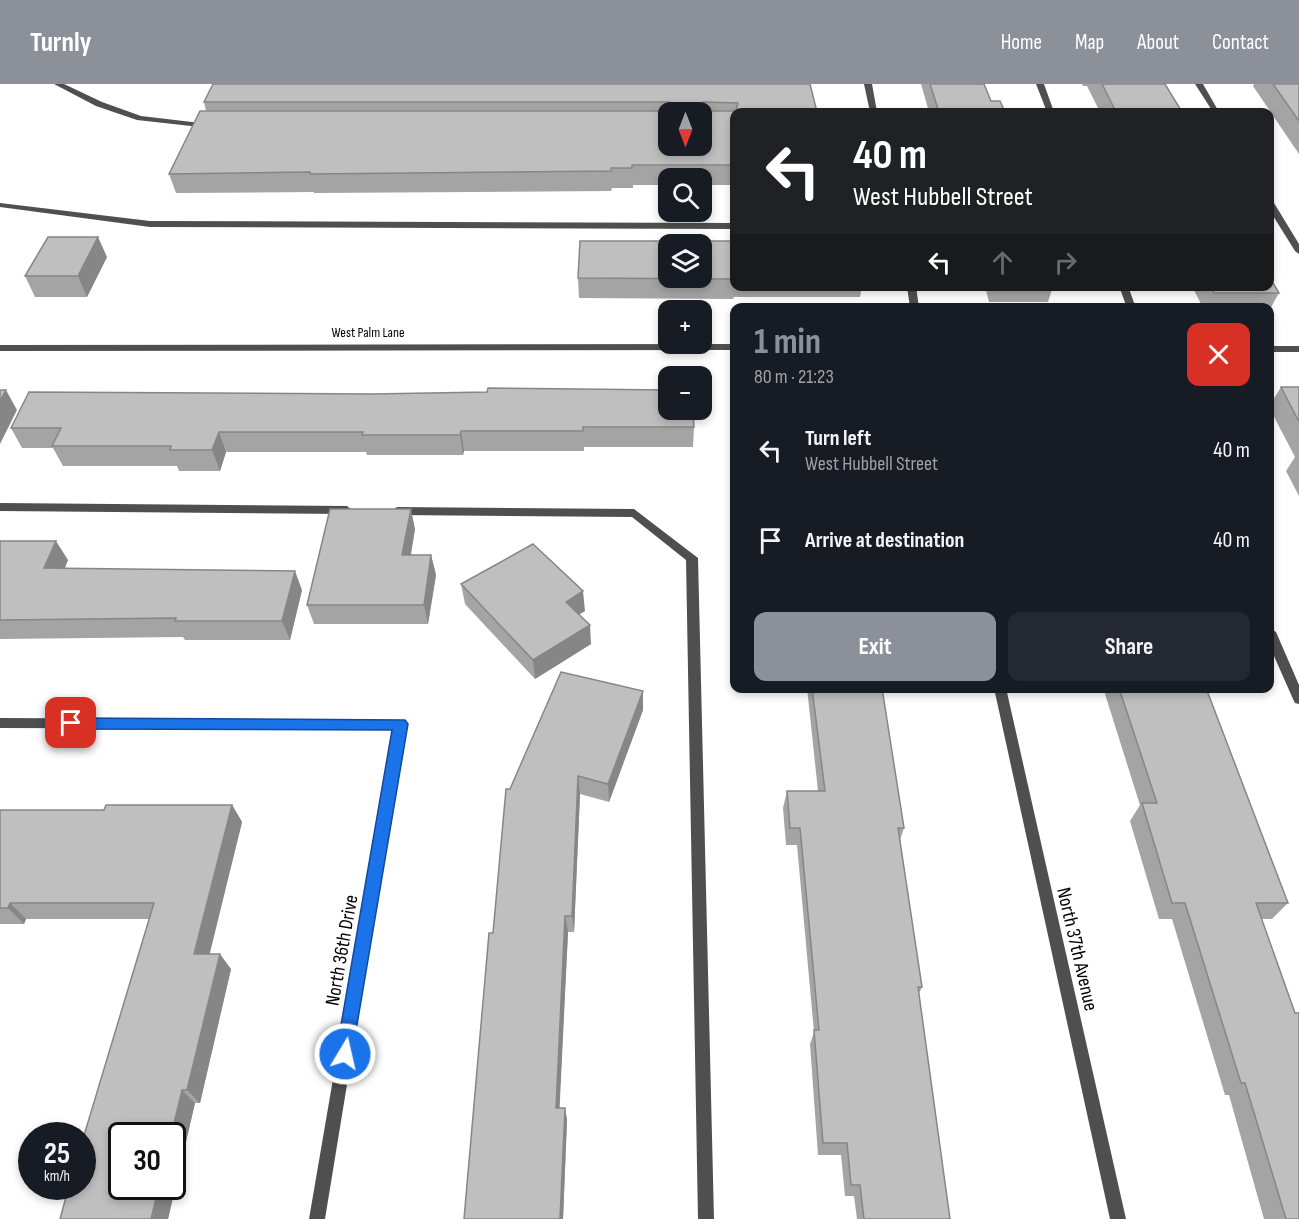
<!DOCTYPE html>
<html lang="en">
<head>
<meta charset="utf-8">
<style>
	body { margin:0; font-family:"Sofia Sans Condensed",sans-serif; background:#242831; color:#f1f3f6; height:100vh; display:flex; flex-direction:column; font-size:22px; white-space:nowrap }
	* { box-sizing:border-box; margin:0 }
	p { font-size:20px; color:#9ea1a6 }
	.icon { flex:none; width:33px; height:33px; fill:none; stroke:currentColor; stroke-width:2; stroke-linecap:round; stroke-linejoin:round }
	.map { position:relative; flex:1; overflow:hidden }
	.details { position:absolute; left:730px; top:219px; width:544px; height:390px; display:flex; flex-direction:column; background:#171b24; border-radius:12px; box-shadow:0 3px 9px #0003 }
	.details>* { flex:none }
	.guide { position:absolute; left:730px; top:24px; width:544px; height:183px; border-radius:12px; box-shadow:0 3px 9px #0003; background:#202124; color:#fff; overflow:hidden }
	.needle { width:39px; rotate:180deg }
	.controls { position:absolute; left:658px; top:18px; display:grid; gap:12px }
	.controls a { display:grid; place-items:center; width:54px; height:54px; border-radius:12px; background:#171b24; box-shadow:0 3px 9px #0003; font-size:30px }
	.speed { position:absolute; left:18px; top:1038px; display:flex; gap:12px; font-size:30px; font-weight:700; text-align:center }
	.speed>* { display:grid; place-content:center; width:78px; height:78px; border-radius:50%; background:#171b24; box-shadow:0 3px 9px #0003; line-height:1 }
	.speed small { font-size:15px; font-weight:400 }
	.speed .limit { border:3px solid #111; border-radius:9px; background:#fff; color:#111 }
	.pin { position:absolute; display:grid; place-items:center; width:51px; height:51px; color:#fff; margin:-26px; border-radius:12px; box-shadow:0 3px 9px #0006 }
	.me { position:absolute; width:66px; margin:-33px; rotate:9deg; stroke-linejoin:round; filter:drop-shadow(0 0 4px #0008) }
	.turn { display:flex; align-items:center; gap:21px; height:126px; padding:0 24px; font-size:27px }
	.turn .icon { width:78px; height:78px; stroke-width:2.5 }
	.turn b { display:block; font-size:42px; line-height:51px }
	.lanes { display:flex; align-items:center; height:57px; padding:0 24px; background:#0003; justify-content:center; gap:30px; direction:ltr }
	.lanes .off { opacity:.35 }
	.round { display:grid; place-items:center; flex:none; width:63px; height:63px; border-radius:12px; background:#242831 }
	.headline { display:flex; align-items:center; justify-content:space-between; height:102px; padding:0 24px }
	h1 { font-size:36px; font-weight:700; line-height:45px; color:#8c9099 }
	.primary-button { display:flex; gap:12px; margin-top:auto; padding:12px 24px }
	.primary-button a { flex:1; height:69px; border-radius:12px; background:#8c9099; color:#fff; font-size:24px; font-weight:700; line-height:69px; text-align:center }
	.primary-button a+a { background:#242831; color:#f1f3f6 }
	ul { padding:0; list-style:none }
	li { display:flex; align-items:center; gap:18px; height:90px; padding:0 24px }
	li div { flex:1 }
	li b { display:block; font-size:22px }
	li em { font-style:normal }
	header { display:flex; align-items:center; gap:36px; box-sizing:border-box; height:84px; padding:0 30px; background:#8c9099; color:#fff }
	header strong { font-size:28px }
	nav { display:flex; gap:33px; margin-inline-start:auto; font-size:21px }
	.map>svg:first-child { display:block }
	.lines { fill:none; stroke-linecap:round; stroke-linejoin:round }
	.service { fill:#4f4f4f; fill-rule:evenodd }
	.minor { fill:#4f4f4f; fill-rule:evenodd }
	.wall { fill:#a4a4a4 }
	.shaded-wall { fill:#868686 }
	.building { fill:#bfbfbf; stroke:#868686; stroke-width:1.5; fill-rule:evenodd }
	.route { fill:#1a73e8; stroke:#114b97; stroke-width:1.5 }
	.labels { text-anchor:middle; stroke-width:4.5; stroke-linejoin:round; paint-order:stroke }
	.far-street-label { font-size:14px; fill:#000; stroke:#fff }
	.near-street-label { font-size:20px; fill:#000; stroke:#fff }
</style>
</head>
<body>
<header>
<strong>Turnly</strong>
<nav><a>Home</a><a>Map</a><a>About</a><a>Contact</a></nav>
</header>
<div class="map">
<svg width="1299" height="1135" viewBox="0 0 1299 1135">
	<rect width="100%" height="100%" fill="#fff"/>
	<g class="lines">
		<g class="service">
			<path d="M1036,0H1044L1054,28H1047Z"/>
			<path d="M0,119L150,137L735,139V145L150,143L0,123Z"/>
			<path d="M1119,202H1128L1136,224H1127Z"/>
			<path d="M0,419L347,422L352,426L347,430L0,427Z"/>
			<path d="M397,423L634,425L698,474L714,1135H698L686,476L632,433L397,431L392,427Z"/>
			<path d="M1270,544L1276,548L1299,601V620L1295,619L1293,615L1270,563Z"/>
		</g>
		<g class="minor">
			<path d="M54,0H64L102,18L141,32L209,40L213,42L209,44L137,36L96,22Z"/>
			<path d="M864,0H872L877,28H870Z"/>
			<path d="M1195,0H1203L1219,28H1213Z"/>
			<path d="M1270,117L1274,119L1299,160V170L1295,167L1270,127Z"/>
			<path d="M907,202H916L919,224H910Z"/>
			<path d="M735,260V266L0,267V261Z"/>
			<rect x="1270" y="262" width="29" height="6"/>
			<path d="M994,604H1006L1126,1135H1110Z"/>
			<path d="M0,634L404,636L406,640L325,1135H309L393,645L0,644Z"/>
		</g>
	</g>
	<g class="wall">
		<path d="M810,0L735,28V101H702V94H669V101H633V104H612L611,107L314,109V108L176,109L169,90L206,27L204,18Z"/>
		<path d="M921,0H984L991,17L1005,28H929Z"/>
		<path d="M1082,0H1165L1182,28H1100L1087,2H1083Z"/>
		<path d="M1254,0H1299V70L1253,2Z"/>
		<path d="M735,157V202H862L860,213H734L733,215L579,214L578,194Z"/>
		<path d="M107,173L87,213H35L25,192Z"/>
		<path d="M985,202H1053L1048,218H989Z"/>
		<path d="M1192,202H1270L1279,209L1270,225V224H1203Z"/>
		<path d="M1281,303H1299V412L1286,387L1295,373L1270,325V321Z"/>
		<path d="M694,343L693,363H584V367H464L463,371H367L366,368H226L220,387H179L177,382H63L53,364H22L11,344Z"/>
		<path d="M415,445L411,471H431L436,491L428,540H314L307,521Z"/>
		<path d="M0,457L68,476L65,484L302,506L290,556H185L183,553L0,555Z"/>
		<path d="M461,500L585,527L579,530L591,560L535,595L465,520Z"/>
		<path d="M807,604H882L904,744L900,756L922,903L919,909L950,1135H857L854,1112H845L841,1071H818L810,960L814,948L797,761H786L783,724L787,707H818Z"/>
		<path d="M1107,604H1206L1288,819L1272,835H1262L1299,1135H1264L1229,1011H1225L1172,835H1159L1130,737L1140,721L1105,610Z"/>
		<path d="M643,607V626L609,718L580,710L574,848H568L559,1024H565L567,1036L563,1135H464L493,849L510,705Z"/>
		<path d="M232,721L242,738L209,870L231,885L200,1019H195L168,1135H60L149,835H26L24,840H0V726H104Z"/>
	</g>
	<g class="shaded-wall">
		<path d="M98,153L107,173L87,213L78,192Z"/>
		<path d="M6,306L17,326L0,360V317Z"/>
		<path d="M461,347L464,367L463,371L460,351Z"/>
		<path d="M219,348L226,368L220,387L212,366Z"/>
		<path d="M411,425L415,445L407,491L402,471Z"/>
		<path d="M56,457L68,476L57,503L44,484Z"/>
		<path d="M431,471L436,491L428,540L424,521Z"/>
		<path d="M295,487L302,506L290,556L282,537Z"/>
		<path d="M583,507L585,527L568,537L566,518Z"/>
		<path d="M590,541L591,560L535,595L533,576Z"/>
		<path d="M643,607V626L609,718L608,700Z"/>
		<path d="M578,692L580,710L574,848L572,832Z"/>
		<path d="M232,721L242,738L206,885L194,870Z"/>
		<path d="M10,819L26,835L24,840L8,824Z"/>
		<path d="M565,832L568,848L559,1036L556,1024Z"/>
		<path d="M220,870L231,885L200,1019L187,1006Z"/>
		<path d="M182,1006L195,1019L168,1135H151L159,1102H172V1052H171Z"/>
		<path d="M565,1024L567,1036L563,1135H560Z"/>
	</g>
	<g class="building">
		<path d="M213,0H810L817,28H735V81H632V84H611V87L310,90V88L169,90L200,27H669L672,21L669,18H204ZM703,18L738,19L736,27H703L700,25ZM669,28H702V62H669Z"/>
		<path d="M930,0H984L991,17H1000L1005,28H939Z"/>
		<path d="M1102,0H1165L1182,28H1116Z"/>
		<path d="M1273,0H1299V37Z"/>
		<path d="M48,153H98L78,192H25Z"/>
		<path d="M580,157H735V195L578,194ZM669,160H702V194H669Z"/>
		<path d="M1270,194L1279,209H1214L1211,202H1270Z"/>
		<path d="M1281,303H1299V338Z"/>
		<path d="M488,304L669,306V326H693L694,343H583V347H461L460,351H362L363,348H219L212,366H170L171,362H52L61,344H11L29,308L372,310L487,308Z"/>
		<path d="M0,306H6L0,317Z"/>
		<path d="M330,425H411L402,471H431L424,521H307Z"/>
		<path d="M0,457H56L44,484L295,487L282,537H175L176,534L0,536Z"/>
		<path d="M533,460L583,507L566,518L590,541L533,576L461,500Z"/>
		<path d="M561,588L643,607L608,700L578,692L572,832H565L556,1024H565L560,1135H464L489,849H493L506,705H510Z"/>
		<path d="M812,604H882L904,744H898L922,903H918L950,1135H864L860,1101H851L847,1059H823L814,946H819L800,744H790L787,707H825Z"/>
		<path d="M1119,604H1206L1288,819H1256L1295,929H1299V1135H1286L1245,999H1241L1185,819H1172L1142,719H1157Z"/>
		<path d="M106,721H232L194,870H220L187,1006H182L171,1052H122V1102H159L151,1135H60L69,1102H82V1058L154,819H10L8,824H0V726H104Z"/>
	</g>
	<path class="route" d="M71,634L405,636L408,640L351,976L345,979L339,976L336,970L392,646L71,645L66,644L63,639L66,635Z"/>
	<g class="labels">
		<g class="far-street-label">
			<text x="368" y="253">West Palm Lane</text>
		</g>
		<g class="near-street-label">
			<text transform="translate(1078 865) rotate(77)" y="7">North 37th Avenue</text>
			<text transform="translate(341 866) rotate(-80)" y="7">North 36th Drive</text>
		</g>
	</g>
</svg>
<div class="controls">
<a><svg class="needle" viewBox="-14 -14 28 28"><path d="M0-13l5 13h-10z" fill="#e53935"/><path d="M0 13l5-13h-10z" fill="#9ea1a6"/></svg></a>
<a><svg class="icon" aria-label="search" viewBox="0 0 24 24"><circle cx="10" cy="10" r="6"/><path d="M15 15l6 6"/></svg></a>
<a><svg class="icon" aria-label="layers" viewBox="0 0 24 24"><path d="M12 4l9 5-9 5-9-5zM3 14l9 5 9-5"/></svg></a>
<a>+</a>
<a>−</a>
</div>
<div class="speed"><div>25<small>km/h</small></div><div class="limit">30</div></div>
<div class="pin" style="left:71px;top:639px;background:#d93025"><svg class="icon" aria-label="arrive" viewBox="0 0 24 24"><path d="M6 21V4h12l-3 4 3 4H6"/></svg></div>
<svg class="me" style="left:345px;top:970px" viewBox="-20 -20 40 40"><circle r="17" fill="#1a73e8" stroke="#fff" stroke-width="3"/><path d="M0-11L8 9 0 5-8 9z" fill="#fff"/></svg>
<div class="guide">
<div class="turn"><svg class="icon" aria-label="left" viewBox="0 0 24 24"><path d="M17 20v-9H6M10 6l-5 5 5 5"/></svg><div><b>40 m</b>West Hubbell Street</div></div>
<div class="lanes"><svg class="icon" aria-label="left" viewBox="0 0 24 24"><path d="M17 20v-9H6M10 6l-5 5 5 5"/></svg><svg class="icon off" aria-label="ahead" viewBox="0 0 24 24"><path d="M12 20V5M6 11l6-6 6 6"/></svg><svg class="icon off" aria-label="right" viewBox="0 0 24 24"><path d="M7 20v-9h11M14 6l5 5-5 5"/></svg></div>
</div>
<section class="details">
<div class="headline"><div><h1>1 min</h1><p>80 m · 21:23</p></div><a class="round" style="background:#d93025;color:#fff"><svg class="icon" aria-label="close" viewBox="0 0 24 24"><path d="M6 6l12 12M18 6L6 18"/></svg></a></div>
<ul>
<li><svg class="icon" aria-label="left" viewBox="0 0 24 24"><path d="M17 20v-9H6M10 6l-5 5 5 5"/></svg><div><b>Turn left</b><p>West Hubbell Street</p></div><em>40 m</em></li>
<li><svg class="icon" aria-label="arrive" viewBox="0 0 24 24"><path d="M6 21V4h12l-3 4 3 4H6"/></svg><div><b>Arrive at destination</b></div><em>40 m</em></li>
</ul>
<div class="primary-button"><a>Exit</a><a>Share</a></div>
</section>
</div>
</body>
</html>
